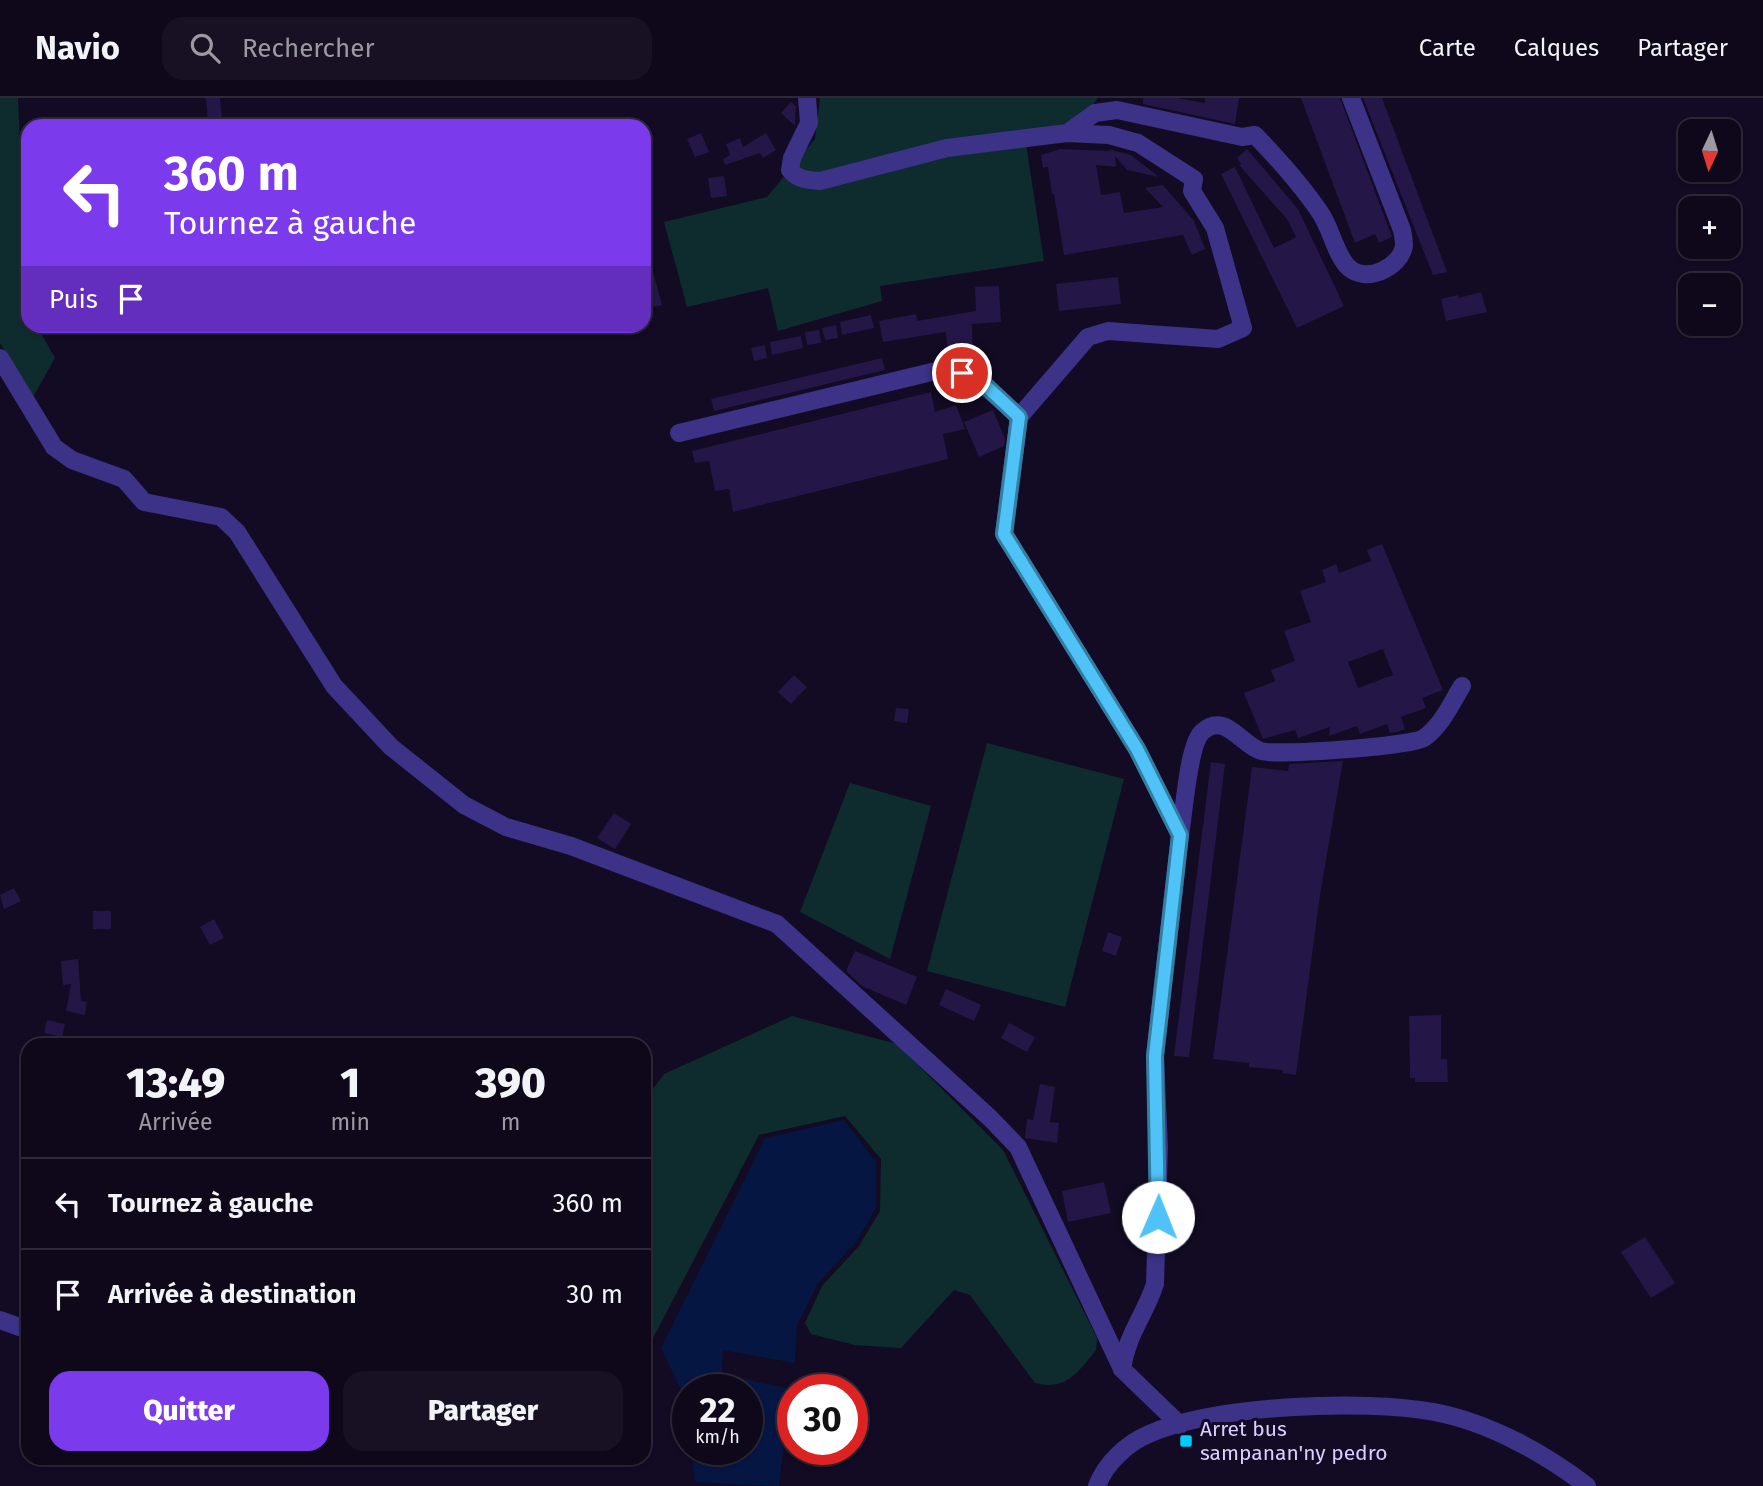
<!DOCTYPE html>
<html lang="fr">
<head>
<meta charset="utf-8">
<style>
	body { margin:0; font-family:"Fira Sans",sans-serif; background:#171123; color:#f1f3f6; height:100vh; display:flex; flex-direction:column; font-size:26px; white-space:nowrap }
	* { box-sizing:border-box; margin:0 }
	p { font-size:23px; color:#9b9aa2 }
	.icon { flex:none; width:38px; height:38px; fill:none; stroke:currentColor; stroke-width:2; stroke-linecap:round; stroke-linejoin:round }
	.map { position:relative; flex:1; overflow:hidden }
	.drawer { position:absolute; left:21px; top:940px; width:630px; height:427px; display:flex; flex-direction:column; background:#0e081a; border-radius:21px; box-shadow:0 2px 5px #0004,0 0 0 2px #2e2939 }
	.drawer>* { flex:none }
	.guide { position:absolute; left:21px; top:21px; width:630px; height:214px; border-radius:21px; box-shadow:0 2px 5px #0004,0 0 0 2px #2e2939; background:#7c3aed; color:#fff; overflow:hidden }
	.needle { width:46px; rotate:184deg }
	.buttons { position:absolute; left:1678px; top:21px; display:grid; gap:14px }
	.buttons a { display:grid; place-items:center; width:63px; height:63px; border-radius:14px; background:#0e081a; box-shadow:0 2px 5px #0004,0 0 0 2px #2e2939; font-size:35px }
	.speed { position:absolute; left:672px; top:1276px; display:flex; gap:14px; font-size:35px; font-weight:700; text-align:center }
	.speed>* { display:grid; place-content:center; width:91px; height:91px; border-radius:50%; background:#0e081a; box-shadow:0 2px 5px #0004,0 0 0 2px #2e2939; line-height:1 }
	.speed small { font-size:18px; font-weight:400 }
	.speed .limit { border:10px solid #d22; background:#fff; color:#111 }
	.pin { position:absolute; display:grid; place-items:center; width:60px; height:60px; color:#fff; margin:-30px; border:4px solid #fff; border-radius:50%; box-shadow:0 2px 7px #0007 }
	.me { position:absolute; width:77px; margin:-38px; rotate:1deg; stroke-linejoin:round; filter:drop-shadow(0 0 5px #0008) }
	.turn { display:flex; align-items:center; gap:24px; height:147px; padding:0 28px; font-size:32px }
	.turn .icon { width:91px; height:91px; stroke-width:2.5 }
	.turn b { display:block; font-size:49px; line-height:60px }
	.then { display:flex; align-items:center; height:66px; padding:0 28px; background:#0003; gap:14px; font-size:26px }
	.eta { display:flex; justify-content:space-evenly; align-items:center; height:119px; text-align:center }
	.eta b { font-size:42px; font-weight:800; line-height:49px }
	.cta { display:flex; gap:14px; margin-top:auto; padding:14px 28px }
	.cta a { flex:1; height:80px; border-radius:21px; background:#7c3aed; color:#fff; font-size:28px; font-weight:800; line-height:80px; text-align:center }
	.cta a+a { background:#171123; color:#f1f3f6 }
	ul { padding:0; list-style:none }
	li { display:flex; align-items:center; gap:21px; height:91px; padding:0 28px; border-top:2px solid #2e2939 }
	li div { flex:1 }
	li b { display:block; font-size:26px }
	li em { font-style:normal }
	header { display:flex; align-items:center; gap:42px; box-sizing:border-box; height:98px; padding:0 35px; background:#0e081a; border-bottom:2px solid #2e2939 }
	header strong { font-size:33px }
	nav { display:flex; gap:38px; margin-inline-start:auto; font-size:24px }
	.search { width:490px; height:63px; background:#171123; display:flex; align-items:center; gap:18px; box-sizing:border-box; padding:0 24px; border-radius:21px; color:#9b9aa2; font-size:26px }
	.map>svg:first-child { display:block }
	.green { fill:#0e2c2e }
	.water { fill:#051643 }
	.building { fill:#241646; fill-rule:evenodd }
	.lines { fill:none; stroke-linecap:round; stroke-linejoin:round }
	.minor { stroke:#3c3287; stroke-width:18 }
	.tertiary { stroke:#3c3287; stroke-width:18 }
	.route-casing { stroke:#337fa1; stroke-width:18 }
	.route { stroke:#4fc3f7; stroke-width:12 }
	.poi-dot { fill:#00cbf9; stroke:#120b23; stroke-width:2.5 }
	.labels { text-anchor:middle; stroke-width:6; stroke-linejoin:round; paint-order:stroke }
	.poi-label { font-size:21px; fill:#d8ceff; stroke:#120b23; text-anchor:start }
</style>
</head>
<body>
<header>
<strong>Navio</strong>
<div class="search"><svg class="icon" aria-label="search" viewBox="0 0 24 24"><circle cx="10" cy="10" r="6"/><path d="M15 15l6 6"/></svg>Rechercher</div>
<nav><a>Carte</a><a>Calques</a><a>Partager</a></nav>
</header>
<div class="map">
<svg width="1763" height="1388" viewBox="0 0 1763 1388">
	<rect width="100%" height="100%" fill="#120b23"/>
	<g class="green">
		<path d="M0,0H18L20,47L28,57V228H37L55,260L33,299L0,245Z"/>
		<path d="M820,0H1098C1077,29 1058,27 1024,33L1044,163L880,188L882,203L778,233L768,190L687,209L664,124L767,99L815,41Z"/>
		<path d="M987,645L1124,681L1065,909L927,873Z"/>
		<path d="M850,685L931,708L890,861L800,814Z"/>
		<path d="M792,918L897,946L1003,1052L1097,1240L1096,1252C1078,1275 1065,1293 1035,1285L970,1197L954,1192L901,1250L855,1247L811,1236L805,1225L822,1188L859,1148L880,1113L881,1061L845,1018L759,1037L651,1244L644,1235V1003L664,976Z"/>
	</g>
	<path class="water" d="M844,1022L876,1064V1110L857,1143L819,1184L797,1227L795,1265L723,1252L722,1276L790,1291L779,1388L695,1384L691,1351H747V1292H688V1315L687,1305L661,1250L765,1040Z"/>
	<g class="building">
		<path d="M206,0H220L222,22L208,23Z"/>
		<path d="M1143,0H1177L1205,5V0H1239L1235,26L1143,6Z"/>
		<path d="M1301,0H1340L1392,139L1379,145L1375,136L1355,145Z"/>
		<path d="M1363,0H1382L1447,174L1433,177Z"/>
		<path d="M791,4L796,8L795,28L781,15Z"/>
		<path d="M701,35L709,54L695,59L687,41Z"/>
		<path d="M766,35L776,52L763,60L760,55L725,67L723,61L730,57L726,46L740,40L743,49Z"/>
		<path d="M1060,51L1110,53L1108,51L1131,57L1159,79L1127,72L1115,58L1116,69L1096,67L1101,97L1120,94L1124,115L1163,109L1145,90L1163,87L1194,123L1205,151L1192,157L1183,137L1064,157L1054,96H1052L1048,69L1043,70L1041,57Z"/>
		<path d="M1247,51L1298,111L1344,208L1297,230L1221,76L1235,69L1274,150L1296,139L1287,121L1239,67L1241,66L1237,60Z"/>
		<path d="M724,78L727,98L711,100L708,80Z"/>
		<path d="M648,155L662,207L648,210L644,190V156Z"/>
		<path d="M1118,179L1121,206L1059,213L1056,186Z"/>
		<path d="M999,188L1001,224L972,226L973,259L948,261L946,234L883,244L879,223L916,216L917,223L976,213L975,189Z"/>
		<path d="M1481,194L1487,214L1446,223L1441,201L1458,197L1459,200Z"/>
		<path d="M871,217L874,230L842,237L840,224Z"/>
		<path d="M836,227L838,240L825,242L822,230Z"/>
		<path d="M819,232L821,245L807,247L805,234Z"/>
		<path d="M801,238L803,250L772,257L770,244Z"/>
		<path d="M765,247L767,260L754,263L751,250Z"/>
		<path d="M882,260L885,272L714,313L711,301Z"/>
		<path d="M931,294L935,314L956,307L965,331L943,336L948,361L733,414L729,391L715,393L709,363L695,365L692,353Z"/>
		<path d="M993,312L1005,341L1004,348L979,359L964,324Z"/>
		<path d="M1382,446L1443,592L1422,600L1426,610L1401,619L1405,631L1397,634L1390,635L1387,626L1360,636L1357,628L1329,638L1330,629L1298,640L1295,632L1263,641L1244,595L1275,583L1271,572L1295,563L1284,533L1311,524L1300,493L1326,484L1322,472L1336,466L1339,475L1371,463L1367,452ZM1383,551L1393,577L1358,590L1348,564Z"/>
		<path d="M794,577L807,589L791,606L778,594Z"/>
		<path d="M896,610L909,611L907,625L894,623Z"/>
		<path d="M1343,663L1320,797L1296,977L1282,975L1283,972L1249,969V965L1213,961L1252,669L1288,673L1289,666Z"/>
		<path d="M1211,664L1225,666L1189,959L1174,958Z"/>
		<path d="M614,715L631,726L615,751L597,740Z"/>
		<path d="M14,790L21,803L4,811L0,797Z"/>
		<rect x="93" y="813" width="18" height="18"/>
		<path d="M214,821L224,840L210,847L200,829Z"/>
		<path d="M1108,834L1122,839L1116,858L1102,853Z"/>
		<path d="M855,853L917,879L906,907L862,888L846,873Z"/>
		<path d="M78,861L81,903L87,904L85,917L66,913L71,886L63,887L61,863Z"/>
		<path d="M946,891L981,907L974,923L939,907Z"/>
		<path d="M1441,917V961H1447L1448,984H1415V980H1410L1409,918Z"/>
		<path d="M47,922L65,926L62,939L44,935Z"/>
		<path d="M1009,925L1035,939L1027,954L1001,940Z"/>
		<path d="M1040,986L1055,989L1050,1024L1059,1025L1057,1045L1025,1040L1027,1021L1033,1022Z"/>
		<path d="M1104,1084L1111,1115L1068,1124L1062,1093Z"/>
		<path d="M1645,1139L1675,1185L1651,1200L1621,1154Z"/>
	</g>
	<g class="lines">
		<g class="minor">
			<path d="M807,0L809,25L792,60L790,72C798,82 808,82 820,83L947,50L1067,35L1109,37L1138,45L1194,81L1192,93L1215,130L1243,230L1218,241L1108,233L1088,239L1019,319"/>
			<path d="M1067,35L1095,15L1117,12L1242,39L1255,37C1279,62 1302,87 1321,116C1331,131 1336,157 1348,169C1366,186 1400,170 1404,148C1404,143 1403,137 1402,132L1351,0"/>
			<path d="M0,260L54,349L72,362L124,381L144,404L221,419L237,434L334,588L391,649L464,707L506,729L571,748L777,826L990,1020L1018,1049L1122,1271L1180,1327"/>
			<path d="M679,335L940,272C977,276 993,295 1019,319L1004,436L1137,651L1180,737L1155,958L1159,1049L1155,1186C1145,1217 1127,1236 1122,1271"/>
			<path d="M1180,737C1184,716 1188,647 1202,634C1225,613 1241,647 1261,653C1278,658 1412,648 1424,640C1442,627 1451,606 1462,588"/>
			<path d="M0,1222L22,1230"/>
		</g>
		<path class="tertiary" d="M1097,1388C1105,1366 1127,1345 1149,1336C1216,1307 1362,1301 1434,1314C1488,1324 1544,1355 1587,1388"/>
	</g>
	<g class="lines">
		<g class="route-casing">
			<path id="route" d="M962,275L985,287L1019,319L1004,436L1137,651L1180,737L1155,958L1158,1119"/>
		</g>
		<use href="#route" class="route"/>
	</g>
	<rect class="poi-dot" x="1179" y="1336" width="14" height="14" rx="3.5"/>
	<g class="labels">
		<g class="poi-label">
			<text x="1200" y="1338">Arret bus<tspan x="1200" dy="24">sampanan'ny pedro</tspan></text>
		</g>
	</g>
</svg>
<div class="buttons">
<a><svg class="needle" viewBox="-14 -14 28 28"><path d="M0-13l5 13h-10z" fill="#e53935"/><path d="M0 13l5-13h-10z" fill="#9b9aa2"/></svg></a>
<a>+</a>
<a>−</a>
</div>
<div class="speed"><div>22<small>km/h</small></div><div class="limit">30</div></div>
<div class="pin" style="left:962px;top:275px;background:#d93025"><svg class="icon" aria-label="arrive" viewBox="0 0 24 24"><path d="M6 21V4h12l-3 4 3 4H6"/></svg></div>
<svg class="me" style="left:1158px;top:1119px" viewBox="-20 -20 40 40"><circle r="19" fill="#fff"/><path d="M0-13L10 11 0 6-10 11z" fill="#4fc3f7"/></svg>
<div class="guide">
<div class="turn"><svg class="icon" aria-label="left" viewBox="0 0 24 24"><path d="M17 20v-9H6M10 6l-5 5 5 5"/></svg><div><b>360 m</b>Tournez à gauche</div></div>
<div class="then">Puis<svg class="icon" aria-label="arrive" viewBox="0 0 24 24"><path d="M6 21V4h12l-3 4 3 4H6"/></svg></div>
</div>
<section class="drawer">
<div class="eta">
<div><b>13:49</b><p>Arrivée</p></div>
<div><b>1</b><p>min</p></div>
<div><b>390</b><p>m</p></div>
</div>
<ul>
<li><svg class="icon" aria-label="left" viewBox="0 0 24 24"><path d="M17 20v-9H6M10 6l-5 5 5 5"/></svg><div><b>Tournez à gauche</b></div><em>360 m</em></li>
<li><svg class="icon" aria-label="arrive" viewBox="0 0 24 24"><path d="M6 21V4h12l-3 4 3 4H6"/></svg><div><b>Arrivée à destination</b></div><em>30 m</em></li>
</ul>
<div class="cta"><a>Quitter</a><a>Partager</a></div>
</section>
</div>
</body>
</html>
